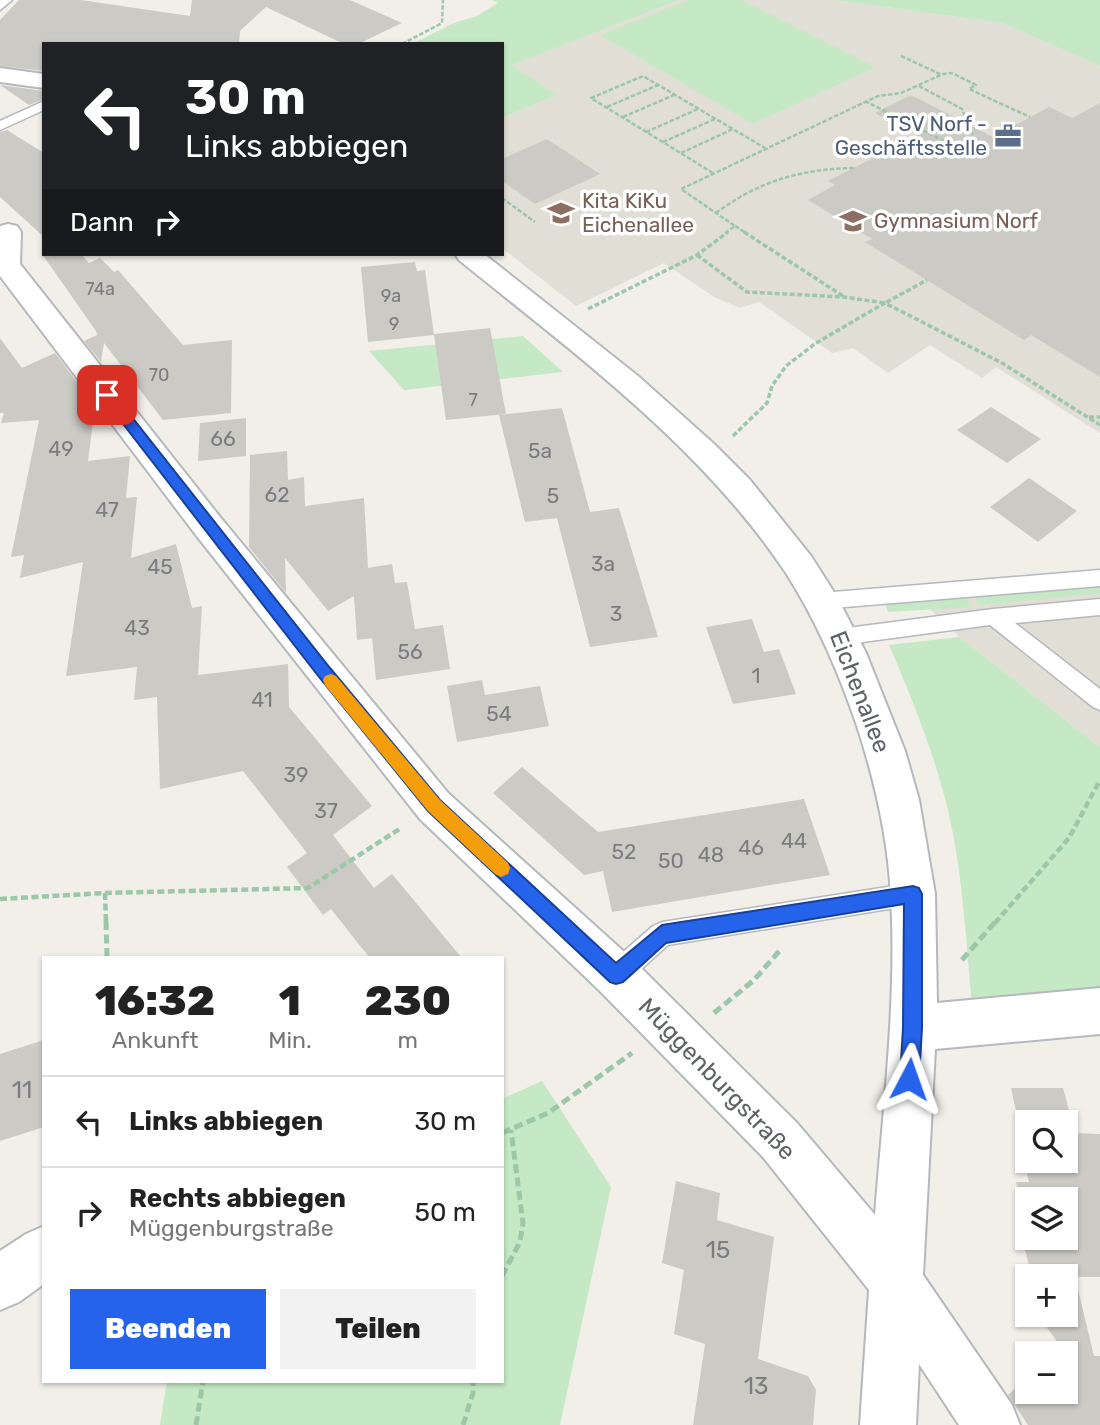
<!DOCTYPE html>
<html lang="de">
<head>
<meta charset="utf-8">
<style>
	body { margin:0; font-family:Rubik,sans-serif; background:#f2f2f2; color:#222; height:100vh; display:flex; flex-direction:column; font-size:26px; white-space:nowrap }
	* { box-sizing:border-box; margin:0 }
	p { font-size:23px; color:#767676 }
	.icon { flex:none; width:38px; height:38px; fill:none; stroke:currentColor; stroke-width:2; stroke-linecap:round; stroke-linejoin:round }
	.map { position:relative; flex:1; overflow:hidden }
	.panel { position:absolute; left:42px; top:956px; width:462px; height:427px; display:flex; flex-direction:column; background:#fff; border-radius:0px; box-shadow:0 2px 5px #0004 }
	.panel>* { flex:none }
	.top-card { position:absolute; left:42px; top:42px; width:462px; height:214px; border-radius:0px; box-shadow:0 2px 5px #0004; background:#202124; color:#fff; overflow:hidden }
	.buttons { position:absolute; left:1015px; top:1110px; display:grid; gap:14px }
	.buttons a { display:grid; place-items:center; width:63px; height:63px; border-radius:0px; background:#fff; box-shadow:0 2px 5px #0004; font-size:35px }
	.pin { position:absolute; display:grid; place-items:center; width:60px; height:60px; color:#fff; margin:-30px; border-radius:14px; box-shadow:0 4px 10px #0006 }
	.me { position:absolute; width:77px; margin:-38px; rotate:4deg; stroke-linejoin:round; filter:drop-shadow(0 0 5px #0008) }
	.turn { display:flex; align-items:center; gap:24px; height:147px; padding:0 28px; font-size:32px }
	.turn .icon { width:91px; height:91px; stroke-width:2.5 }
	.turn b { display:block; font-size:49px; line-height:60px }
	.then { display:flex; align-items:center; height:66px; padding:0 28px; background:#0003; gap:14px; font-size:26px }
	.eta { display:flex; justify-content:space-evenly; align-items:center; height:119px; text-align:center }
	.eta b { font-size:42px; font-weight:800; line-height:49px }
	.action { display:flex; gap:14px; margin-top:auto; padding:14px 28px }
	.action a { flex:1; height:80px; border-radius:0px; background:#2563eb; color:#fff; font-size:28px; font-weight:800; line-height:80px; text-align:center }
	.action a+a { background:#f2f2f2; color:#222 }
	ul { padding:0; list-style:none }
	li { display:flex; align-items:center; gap:21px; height:91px; padding:0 28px; border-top:2px solid #e0e0e0 }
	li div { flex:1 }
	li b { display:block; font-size:26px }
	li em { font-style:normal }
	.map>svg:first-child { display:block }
	.education { fill:#e1ded6 }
	.green { fill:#c5e8c5 }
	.building { fill:#cccac5; fill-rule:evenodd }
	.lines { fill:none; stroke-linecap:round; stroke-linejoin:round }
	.lane-casing { stroke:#b5b8bc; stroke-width:3 }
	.street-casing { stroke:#b5b8bc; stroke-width:4 }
	.path-far3 { stroke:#9cc7a9; stroke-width:2.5; stroke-dasharray:4.5 2; stroke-linecap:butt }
	.path-far2 { stroke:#9cc7a9; stroke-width:3.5; stroke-dasharray:5 2.5; stroke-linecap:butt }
	.path-far1 { stroke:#9cc7a9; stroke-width:4.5; stroke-dasharray:7 3.5; stroke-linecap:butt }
	.path { stroke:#9cc7a9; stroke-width:5; stroke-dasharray:9 4.5; stroke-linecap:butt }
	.lane { fill:#fff; fill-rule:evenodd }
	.street { fill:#fff; fill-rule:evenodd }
	.route { fill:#2563eb; stroke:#184099; stroke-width:2 }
	.slow { fill:#f59e0b }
	.labels { text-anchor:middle; stroke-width:7; stroke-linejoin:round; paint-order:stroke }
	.far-number-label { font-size:18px; fill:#7a7d7f }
	.far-service-label { font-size:21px; fill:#4e5e75; stroke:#fff; text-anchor:end }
	.far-education-label { font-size:21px; fill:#785e54; stroke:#fff; text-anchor:start }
	.number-label { font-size:21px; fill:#7a7d7f }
	.street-label { font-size:24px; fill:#5f6368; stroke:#fff }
	.near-number-label { font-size:24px; fill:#7a7d7f }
</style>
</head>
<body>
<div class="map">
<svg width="1100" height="1425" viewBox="0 0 1100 1425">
	<rect width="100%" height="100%" fill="#f1efe8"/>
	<g class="education">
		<path d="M679,0H835L1002,23L1100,66V433L996,367L982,378L930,345L888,373L853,348L832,353L759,302L740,308L714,297L664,263L576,306L502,248V118L557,95L511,65Z"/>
		<path d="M1100,572V747L964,641L907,588Z"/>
	</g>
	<g class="green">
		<path d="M492,0H679L512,65L557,95L502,118V44H412L454,23L477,16L498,3Z"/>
		<path d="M689,0H741L875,67L753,124L600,35Z"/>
		<path d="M835,0H1100V66L1002,23Z"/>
		<path d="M523,336L563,372L404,390L369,351Z"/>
		<path d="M1100,585V593L979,605L974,596Z"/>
		<path d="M966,596L971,607L888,612L885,603Z"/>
		<path d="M959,637L1100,747V997L972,1006C966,941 963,874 948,810C934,753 912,698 889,645Z"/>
		<path d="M542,1081L611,1187L560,1425H160L167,1381H502V1099Z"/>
	</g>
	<g class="building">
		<path d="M19,0H81L190,16L192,0H350L402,23L358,44H344L266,7L240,31L239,44H44V71L0,66V20Z"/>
		<path d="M0,85L44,91V99L29,105Z"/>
		<path d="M911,95L993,137L1049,107L1072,118L1100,103V377L1031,335L1024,340L865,242L872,239L808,200L835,185L828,181L918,135L875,113Z"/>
		<path d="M7,130L44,153V237L0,197V132Z"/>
		<path d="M547,139L600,174L535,204L502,181V159Z"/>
		<path d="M42,254H81L89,263L100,258L114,272L118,270L183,345L232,340L231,413L163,420L104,343L101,362L84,341L97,335L96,331Z"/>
		<path d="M415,262L417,271L425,270L434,335L368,342L361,267Z"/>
		<path d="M490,328L506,414L446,420L434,334Z"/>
		<path d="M0,338L22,368L55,353L95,406L88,461L130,456L126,498L137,497L131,558L176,544L192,608L202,606L198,675L288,664L289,707L372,806L333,835L374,888L392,874L461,957H369L331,909L323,915L287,867L307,853L243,771L160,789L157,697L134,700L137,667L66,676L83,562L20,578L24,555L11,557L39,420L1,423L4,413H0Z"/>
		<path d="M991,407L1041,439L1007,463L957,430Z"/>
		<path d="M562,408L590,512L619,508L658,637L590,647L557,518L525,522L499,415Z"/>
		<path d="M246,418V456L198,461L200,423Z"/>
		<path d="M287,451L288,480L304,477L305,506L364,498L368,568L392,564L395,583L407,582L415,629L443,625L450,669L376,680L372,638L357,640L354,596L328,611L285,558L286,593L249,547L250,455Z"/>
		<path d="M1029,478L1077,511L1038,542L990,507Z"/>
		<path d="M752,619L764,652L779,649L796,694L733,704L706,627Z"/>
		<path d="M482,680L485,695L540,686L549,726L457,742L447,686Z"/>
		<path d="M522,767L598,832L804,799L830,875L612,912L603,871L584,875L493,793Z"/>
		<path d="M44,1040V1127L0,1141V1054Z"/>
		<path d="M1011,1088H1063L1075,1133L1100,1134V1277H1075L1094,1356H1100V1425H1028L1008,1395L1027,1378V1391H1066V1353H1055L1061,1347L1037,1314H1066V1276H1027V1307H1023L1015,1273H1031L1019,1226H1027L1016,1182H1029L1017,1134H1021ZM1027,1122H1066V1160H1027ZM1027,1199H1066V1237H1027Z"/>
		<path d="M676,1181L720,1193L717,1220L774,1237L758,1359L808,1376L816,1390L813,1425H693L705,1344L674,1334L684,1270L662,1263Z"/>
	</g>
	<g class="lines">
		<g class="lane-casing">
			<g id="lane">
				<path d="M0,0H12L0,10Z"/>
				<path d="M44,101V110L0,130V121Z"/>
				<path d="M1100,570V586L821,609L814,607L811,601L814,595L821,593Z"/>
				<path d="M1100,599V615L1015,623L1100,689V710L1093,707L990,625L840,645L833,643L830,637L833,631L840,629L993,609Z"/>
				<path d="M913,883L921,886L925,894L921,902L913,905L668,945L625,984L616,987L607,984L604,975L607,966L653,926L662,922Z"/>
			</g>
		</g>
		<g class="street-casing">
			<g id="street">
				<path d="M0,68L44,74V88L0,82Z"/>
				<path d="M8,224L17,226L21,232L20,264L220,517L448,793L632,959L797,1123L875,1215C883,1109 897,1002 891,896C888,838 875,781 857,726C839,673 816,620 786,573C702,447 575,354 459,260L455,254H484L638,376L714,444L750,480L811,556L837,597L866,653L905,751L919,800L935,894L937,1003L1100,988V1034L935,1049L923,1275L1012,1405L1020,1425H959L919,1364L916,1425H860L869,1290L763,1157L600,991L420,819L196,535L0,276V226Z"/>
				<path d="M44,1226V1284L19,1302L0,1310V1251L26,1234Z"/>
			</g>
		</g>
		<g class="path-far3">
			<path d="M402,44L442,23L443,0"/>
			<path d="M901,56L940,74"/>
			<path d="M919,86L962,109L975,142L979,145"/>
			<path d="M865,101L965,152"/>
			<path d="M607,107L658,85"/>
			<path d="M623,117L674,95"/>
			<path d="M646,132L698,109"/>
			<path d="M663,142L715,119"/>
			<path d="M681,153L733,129"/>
			<path d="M713,173L591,98L643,76L765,148"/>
			<path d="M502,198L535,222"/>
			<path d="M716,213C759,181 801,169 854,168"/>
			<path d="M735,226L746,233"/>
			<path d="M725,233L735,226L681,189L878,96L901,93L943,74L952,73L976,85L969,89L1030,117"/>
		</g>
		<g class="path-far2">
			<path d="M744,232L843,296"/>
			<path d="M697,255L747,292L844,297L885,303L927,280"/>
			<path d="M588,309L697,255L728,232"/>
			<path d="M1089,417H1100"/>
			<path d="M733,436L767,403L772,386L786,366L816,343L885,303L1002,363L1100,425"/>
		</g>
		<g class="path-far1">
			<path d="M105,893L106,923"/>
			<path d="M0,899L105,893L308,888L401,828"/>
			<path d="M995,923L1069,838L1100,780"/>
		</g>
		<g class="path">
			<path d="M106,921L107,957"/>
			<path d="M962,960L996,921"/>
			<path d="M714,1013L754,980L781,949"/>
			<path d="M502,1133L548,1113L632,1053"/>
			<path d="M502,1276L520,1242L523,1223L511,1130"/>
			<path d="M196,1425L203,1381"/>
			<path d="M463,1425L473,1393V1381"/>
		</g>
		<use href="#lane" class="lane"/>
		<use href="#street" class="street"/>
	</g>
	<path class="route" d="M107,391L112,392L330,668L440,800L616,963L662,925L913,886L919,888L922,894V1028L919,1079L916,1086L909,1089L902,1086L900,1079L903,1028L904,904L666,943L623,982L616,984L610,982L428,811L319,677L103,398L101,395Z"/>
	<path class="slow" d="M331,674L336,676L440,800L508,863L510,868L508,874L501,877L495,874L428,811L325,685L323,680L325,676Z"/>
	<defs>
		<g id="office-bare" transform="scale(2.1)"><path d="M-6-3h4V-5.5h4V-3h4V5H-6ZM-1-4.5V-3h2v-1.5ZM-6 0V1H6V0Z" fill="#5c6f8a" stroke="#fff" stroke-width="2.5" paint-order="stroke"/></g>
		<g id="school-bare" transform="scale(2.1)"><path d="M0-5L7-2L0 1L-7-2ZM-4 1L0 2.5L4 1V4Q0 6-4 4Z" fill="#8d6e63" stroke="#fff" stroke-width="2.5" paint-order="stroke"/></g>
	</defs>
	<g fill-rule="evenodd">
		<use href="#office-bare" x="1008" y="136"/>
		<use href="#school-bare" x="561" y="213"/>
		<use href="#school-bare" x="853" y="221"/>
	</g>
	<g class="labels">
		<g class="far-number-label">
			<text x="100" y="295">74a</text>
			<text x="391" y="302">9a</text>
			<text x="394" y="330">9</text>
			<text x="159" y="381">70</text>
			<text x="473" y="406">7</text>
		</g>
		<g class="far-service-label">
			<text x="987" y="131">TSV Norf -<tspan x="987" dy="24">Geschäftsstelle</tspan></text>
		</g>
		<g class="far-education-label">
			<text x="582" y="208">Kita KiKu<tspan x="582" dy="24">Eichenallee</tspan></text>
			<text x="874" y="228">Gymnasium Norf</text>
		</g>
		<g class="number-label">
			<text x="223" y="446">66</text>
			<text x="61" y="456">49</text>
			<text x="540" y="458">5a</text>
			<text x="277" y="502">62</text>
			<text x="553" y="503">5</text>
			<text x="107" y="517">47</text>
			<text x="603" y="571">3a</text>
			<text x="160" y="574">45</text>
			<text x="616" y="621">3</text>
			<text x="137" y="635">43</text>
			<text x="410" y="659">56</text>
			<text x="756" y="683">1</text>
			<text x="262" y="707">41</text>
			<text x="499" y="721">54</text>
			<text x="296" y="782">39</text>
			<text x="326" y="818">37</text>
			<text x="794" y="848">44</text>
			<text x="751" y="855">46</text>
			<text x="624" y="859">52</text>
			<text x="711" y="862">48</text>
			<text x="671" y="868">50</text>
		</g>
		<g class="street-label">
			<text transform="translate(860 692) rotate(69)" y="8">Eichenallee</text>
			<text transform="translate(717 1079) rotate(46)" y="8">Müggenburgstraße</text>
		</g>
		<g class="near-number-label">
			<text x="22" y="1098">11</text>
			<text x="718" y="1258">15</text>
			<text x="756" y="1394">13</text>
		</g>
	</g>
</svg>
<div class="buttons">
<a><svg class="icon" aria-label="search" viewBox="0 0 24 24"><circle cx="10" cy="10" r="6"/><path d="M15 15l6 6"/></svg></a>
<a><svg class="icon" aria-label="layers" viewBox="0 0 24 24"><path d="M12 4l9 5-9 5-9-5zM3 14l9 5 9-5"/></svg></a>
<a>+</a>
<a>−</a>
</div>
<div class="pin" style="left:107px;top:395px;background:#d93025"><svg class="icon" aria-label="arrive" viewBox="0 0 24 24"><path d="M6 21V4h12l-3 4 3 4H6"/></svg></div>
<svg class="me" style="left:909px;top:1079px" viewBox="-20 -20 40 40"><path d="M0-17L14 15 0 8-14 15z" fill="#2563eb" stroke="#fff" stroke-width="4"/></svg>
<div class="top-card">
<div class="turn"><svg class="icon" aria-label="left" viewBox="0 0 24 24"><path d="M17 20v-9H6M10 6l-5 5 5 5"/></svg><div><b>30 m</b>Links abbiegen</div></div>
<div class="then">Dann<svg class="icon" aria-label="right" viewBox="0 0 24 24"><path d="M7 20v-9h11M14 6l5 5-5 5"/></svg></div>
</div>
<section class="panel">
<div class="eta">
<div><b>16:32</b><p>Ankunft</p></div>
<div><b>1</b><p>Min.</p></div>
<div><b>230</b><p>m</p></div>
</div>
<ul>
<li><svg class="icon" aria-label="left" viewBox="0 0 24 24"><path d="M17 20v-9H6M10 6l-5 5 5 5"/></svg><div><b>Links abbiegen</b></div><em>30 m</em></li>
<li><svg class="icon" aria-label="right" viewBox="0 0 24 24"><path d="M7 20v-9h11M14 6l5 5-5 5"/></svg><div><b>Rechts abbiegen</b><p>Müggenburgstraße</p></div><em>50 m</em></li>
</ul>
<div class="action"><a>Beenden</a><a>Teilen</a></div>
</section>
</div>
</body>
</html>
